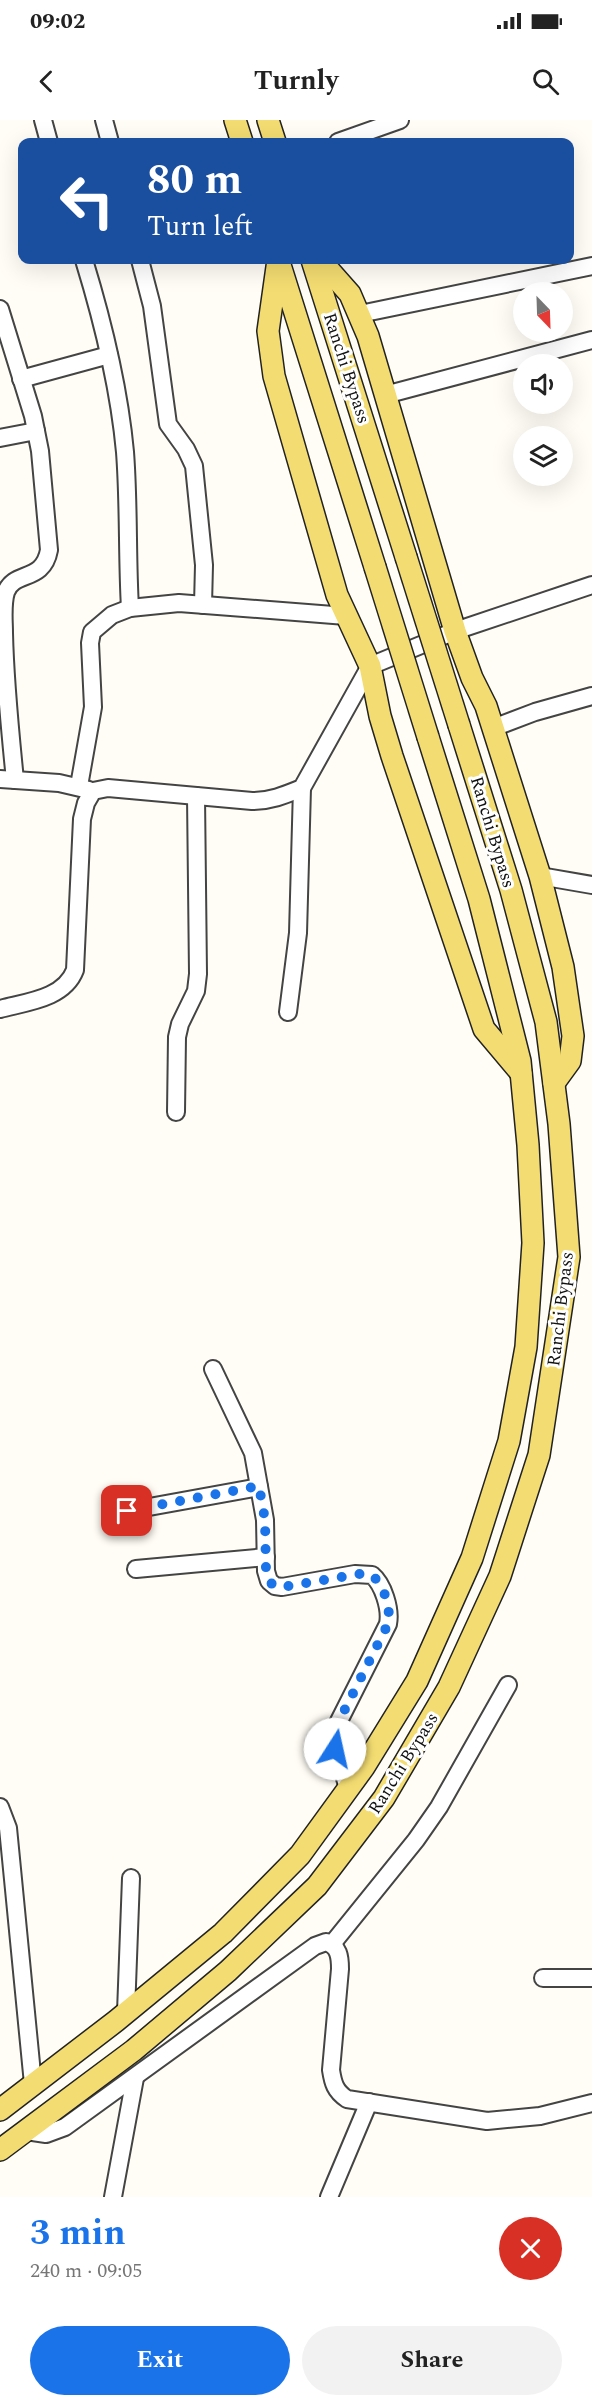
<!DOCTYPE html>
<html lang="en">
<head>
<meta charset="utf-8">
<style>
	body { margin:0; font-family:Spectral,serif; background:#f2f2f2; color:#222; height:100vh; display:flex; flex-direction:column; font-size:22px; white-space:nowrap }
	* { box-sizing:border-box; margin:0 }
	p { font-size:20px; color:#767676 }
	.icon { flex:none; width:33px; height:33px; fill:none; stroke:currentColor; stroke-width:2; stroke-linecap:round; stroke-linejoin:round }
	.map { position:relative; height:2077px; overflow:hidden }
	.side { display:flex; flex-direction:column; background:#fff; flex:1 }
	.side>* { flex:none }
	.top-card { position:absolute; left:18px; top:18px; width:556px; height:126px; border-radius:12px; box-shadow:0 6px 24px #0002; background:#1a4fa0; color:#fff; overflow:hidden }
	.needle { width:39px; rotate:157deg }
	.controls { position:absolute; left:513px; top:162px; display:grid; gap:12px }
	.controls a { display:grid; place-items:center; width:60px; height:60px; border-radius:50%; background:#fff; box-shadow:0 6px 24px #0002; font-size:30px }
	.pin { position:absolute; display:grid; place-items:center; width:51px; height:51px; color:#fff; margin:-26px; border-radius:12px; box-shadow:0 3px 9px #0006 }
	.me { position:absolute; width:66px; margin:-33px; rotate:10deg; stroke-linejoin:round; filter:drop-shadow(0 0 4px #0008) }
	.turn { display:flex; align-items:center; gap:21px; height:126px; padding:0 30px; font-size:27px }
	.turn .icon { width:78px; height:78px; stroke-width:2.5 }
	.turn b { display:block; font-size:42px; line-height:51px }
	.round { display:grid; place-items:center; flex:none; width:63px; height:63px; border-radius:32px; background:#f2f2f2 }
	.headline { display:flex; align-items:center; justify-content:space-between; height:102px; padding:0 30px }
	h1 { font-size:36px; font-weight:700; line-height:45px; color:#1a73e8 }
	.button { display:flex; gap:12px; margin-top:auto; padding:12px 30px }
	.button a { flex:1; height:69px; border-radius:36px; background:#1a73e8; color:#fff; font-size:24px; font-weight:700; line-height:69px; text-align:center }
	.button a+a { background:#f2f2f2; color:#222 }
	.status { display:flex; justify-content:space-between; align-items:center; height:42px; padding:0 30px; background:#fff; direction:ltr }
	.status svg { height:16px; fill:currentColor }
	header { display:flex; justify-content:space-between; align-items:center; height:78px; padding:0 30px; background:#fff; font-size:27px; font-weight:700 }
	.map>svg:first-child { display:block }
	.lines { fill:none; stroke-linecap:round; stroke-linejoin:round }
	.minor-casing { stroke:#444; stroke-width:20 }
	.major-casing { stroke:#222; stroke-width:24 }
	.minor { stroke:#fff; stroke-width:16 }
	.major { stroke:#f3dc71; stroke-width:21 }
	.major-bridge-casing { stroke:#222; stroke-width:24; stroke-linecap:butt }
	.major-bridge { stroke:#f3dc71; stroke-width:21 }
	.route { stroke:#1a73e8; stroke-width:10; stroke-dasharray:0 18 }
	.labels { text-anchor:middle; stroke-width:6; stroke-linejoin:round; paint-order:stroke }
	.street-label { font-size:18px; fill:#111; stroke:#fff }
</style>
</head>
<body>
<div class="status"><b>09:02</b><svg viewBox="0 0 49 12"><path d="M0 12V9h3v3zM5 12V6h3v6zM10 12V3h3v9zM15 12V0h3v12zM26 1h20v11H26zM47 4h2v5h-2z"/></svg></div>
<header><svg class="icon" aria-label="back" viewBox="0 0 24 24"><path d="M15 5l-7 7 7 7"/></svg>Turnly<svg class="icon" aria-label="search" viewBox="0 0 24 24"><circle cx="10" cy="10" r="6"/><path d="M15 15l6 6"/></svg></header>
<div class="map">
<svg width="592" height="2077" viewBox="0 0 592 2077">
	<rect width="100%" height="100%" fill="#fffdf5"/>
	<g class="lines">
		<g class="minor-casing">
			<g id="minor">
				<path d="M43,0L49,22"/>
				<path d="M104,0L110,22"/>
				<path d="M338,22L400,0"/>
				<path d="M84,140C103,202 119,267 125,332C129,384 127,437 130,488"/>
				<path d="M140,140L152,186L168,304L186,329L194,346L204,445L203,485"/>
				<path d="M0,189L33,296L40,331L49,430C43,463 14,450 6,472C2,485 4,500 4,513C5,562 10,611 15,660"/>
				<path d="M360,194L592,146"/>
				<path d="M21,259L109,235"/>
				<path d="M385,275L592,220"/>
				<path d="M0,318L36,311"/>
				<path d="M493,608L535,592L592,576"/>
				<path d="M0,659L59,663L89,670"/>
				<path d="M79,666L93,587L90,523L92,512L112,495L130,488L179,483L346,496"/>
				<path d="M540,756L592,765"/>
				<path d="M0,889C26,882 64,879 75,850L82,699L86,683L93,671L108,668L252,681C271,681 285,675 302,668L370,546L455,511L592,465"/>
				<path d="M288,892L298,813L302,668"/>
				<path d="M176,992L177,917L180,904L196,871L198,854L196,676"/>
				<path d="M213,1249L253,1333L265,1400L266,1451L269,1461L275,1466L282,1467L355,1454L372,1455C383,1464 391,1489 388,1504L336,1607L333,1620L348,1668"/>
				<path d="M127,1391L259,1367"/>
				<path d="M136,1449L266,1437"/>
				<path d="M0,1687L8,1708L33,1964"/>
				<path d="M332,1824L416,1720L439,1687L508,1565"/>
				<path d="M543,1858H592"/>
				<path d="M126,1892L131,1758"/>
				<path d="M26,2011L46,2014L65,2007L315,1826L326,1822C339,1826 340,1837 340,1849L331,1950C333,1963 335,1971 347,1979L487,2001L540,1996L592,1983"/>
				<path d="M113,2077L135,1958"/>
				<path d="M329,2077L369,1982"/>
			</g>
		</g>
		<g class="major-casing">
			<g id="major">
				<path d="M235,0L242,22"/>
				<path d="M268,0L275,22"/>
				<path d="M278,140L268,211L274,256L337,475L370,546L380,596L392,636L484,909L521,953"/>
				<path d="M312,140L406,437"/>
				<path d="M320,140L350,174L368,216L455,511L472,558L486,586L540,756L563,847L573,916L570,941L554,963"/>
				<path d="M280,145L375,447"/>
				<path d="M0,1990L116,1901L223,1813L300,1735L364,1647L417,1561L472,1438L509,1321L526,1227L533,1123L528,1025L520,941L479,779L428,617"/>
				<path d="M0,2030L134,1930L228,1851L317,1766L384,1678L449,1567L500,1456L539,1335L569,1137L559,1004L546,902L511,770L459,605"/>
			</g>
		</g>
		<use href="#minor" class="minor"/>
		<use href="#major" class="major"/>
		<g class="major-bridge-casing">
			<g id="major-bridge">
				<path d="M406,437L459,605"/>
				<path d="M375,447L428,617"/>
			</g>
		</g>
		<use href="#major-bridge" class="major-bridge"/>
	</g>
	<g class="lines">
		<path class="route" d="M127,1391L259,1366L265,1400L266,1451L269,1461L274,1466L282,1467L366,1453C382,1456 392,1489 388,1504L336,1607L333,1620L335,1629"/>
	</g>
	<g class="labels">
		<g class="street-label">
			<text transform="translate(347 248) rotate(72)" y="6">Ranchi Bypass</text>
			<text transform="translate(493 712) rotate(73)" y="6">Ranchi Bypass</text>
			<text transform="translate(560 1189) rotate(-83)" y="6">Ranchi Bypass</text>
			<text transform="translate(403 1643) rotate(-58)" y="6">Ranchi Bypass</text>
		</g>
	</g>
</svg>
<div class="controls">
<a><svg class="needle" viewBox="-14 -14 28 28"><path d="M0-13l5 13h-10z" fill="#e53935"/><path d="M0 13l5-13h-10z" fill="#767676"/></svg></a>
<a><svg class="icon" aria-label="sound" viewBox="0 0 24 24"><path d="M4 9h4l5-4v14l-5-4H4zM17 9q2 3 0 6"/></svg></a>
<a><svg class="icon" aria-label="layers" viewBox="0 0 24 24"><path d="M12 4l9 5-9 5-9-5zM3 14l9 5 9-5"/></svg></a>
</div>
<div class="pin" style="left:127px;top:1391px;background:#d93025"><svg class="icon" aria-label="arrive" viewBox="0 0 24 24"><path d="M6 21V4h12l-3 4 3 4H6"/></svg></div>
<svg class="me" style="left:335px;top:1629px" viewBox="-20 -20 40 40"><circle r="19" fill="#fff"/><path d="M0-13L10 11 0 6-10 11z" fill="#1a73e8"/></svg>
<div class="top-card">
<div class="turn"><svg class="icon" aria-label="left" viewBox="0 0 24 24"><path d="M17 20v-9H6M10 6l-5 5 5 5"/></svg><div><b>80 m</b>Turn left</div></div>
</div>
</div>
<section class="side">
<div class="headline"><div><h1>3 min</h1><p>240 m · 09:05</p></div><a class="round" style="background:#d93025;color:#fff"><svg class="icon" aria-label="close" viewBox="0 0 24 24"><path d="M6 6l12 12M18 6L6 18"/></svg></a></div>
<div class="button"><a>Exit</a><a>Share</a></div>
</section>
</body>
</html>
